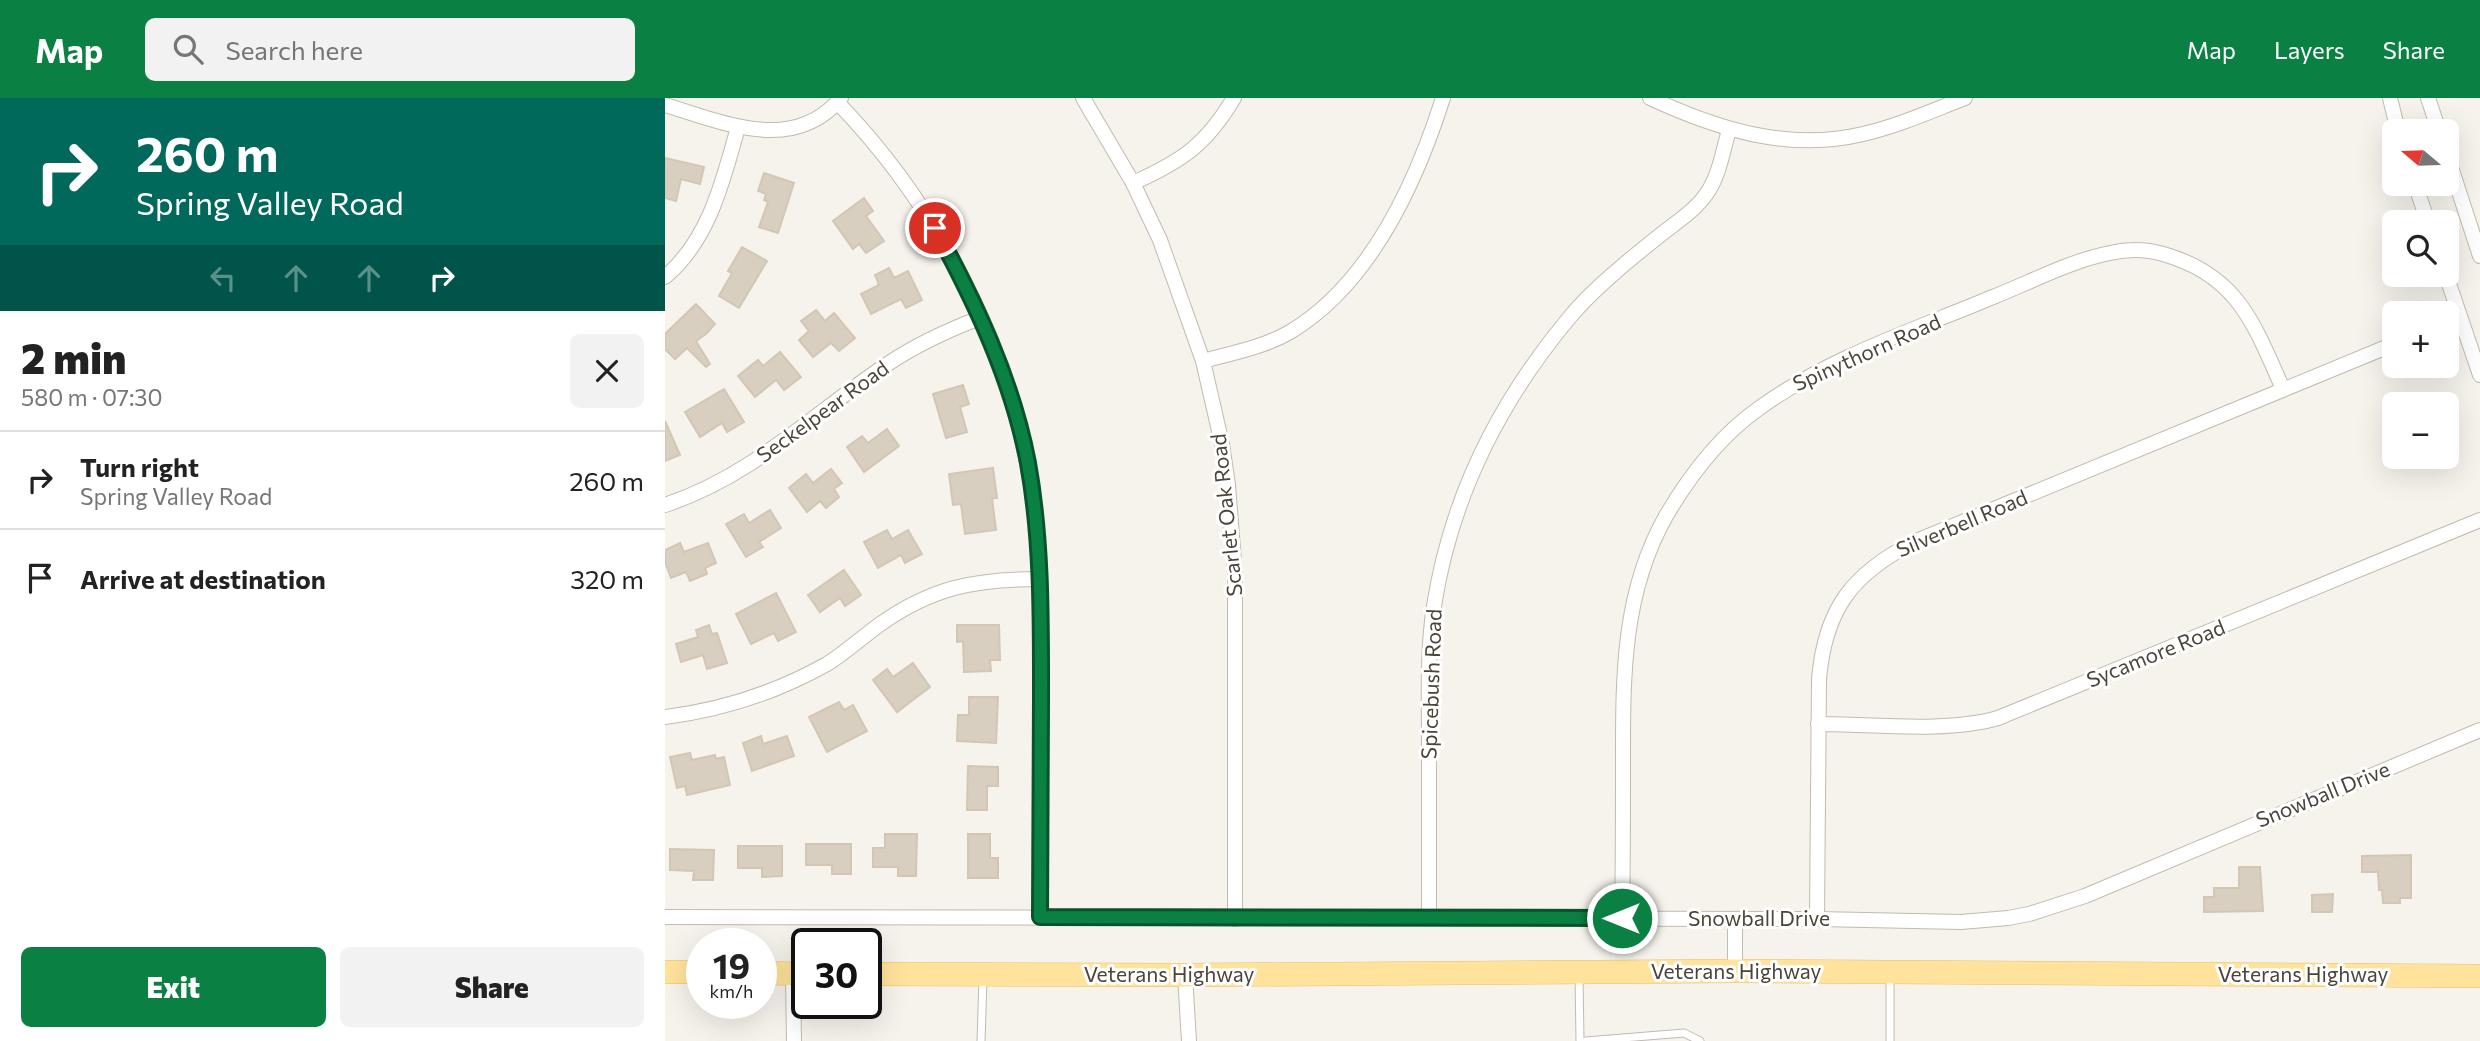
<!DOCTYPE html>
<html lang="en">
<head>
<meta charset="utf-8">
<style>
	body { margin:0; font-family:Commissioner,sans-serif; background:#f2f2f2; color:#222; height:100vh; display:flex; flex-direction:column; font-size:26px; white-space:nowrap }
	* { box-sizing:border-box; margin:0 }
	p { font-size:23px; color:#767676 }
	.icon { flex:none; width:38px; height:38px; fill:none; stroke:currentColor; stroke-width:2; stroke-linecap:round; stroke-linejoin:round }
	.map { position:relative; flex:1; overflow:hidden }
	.details { display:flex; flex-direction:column; background:#fff; width:665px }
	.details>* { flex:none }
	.hud { background:#00695c; color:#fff; overflow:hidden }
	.needle { width:46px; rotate:289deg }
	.fabs { position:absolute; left:1717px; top:21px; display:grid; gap:14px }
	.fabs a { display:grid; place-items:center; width:77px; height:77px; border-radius:10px; background:#fff; box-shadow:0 7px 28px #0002; font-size:35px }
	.speed { position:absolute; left:21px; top:830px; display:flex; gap:14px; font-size:35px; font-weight:700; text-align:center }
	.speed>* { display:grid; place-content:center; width:91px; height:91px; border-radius:50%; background:#fff; box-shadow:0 7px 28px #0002; line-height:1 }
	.speed small { font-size:18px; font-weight:400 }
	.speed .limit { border:4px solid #111; border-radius:10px; background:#fff; color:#111 }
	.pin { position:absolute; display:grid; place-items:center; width:60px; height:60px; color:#fff; margin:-30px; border:4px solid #fff; border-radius:50%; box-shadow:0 2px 7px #0007 }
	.me { position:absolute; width:77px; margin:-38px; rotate:270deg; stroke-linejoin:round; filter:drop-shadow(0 0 5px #0008) }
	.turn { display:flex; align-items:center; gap:24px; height:147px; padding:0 21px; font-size:32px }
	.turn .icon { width:91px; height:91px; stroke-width:2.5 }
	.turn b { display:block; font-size:49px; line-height:60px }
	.lanes { display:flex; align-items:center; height:66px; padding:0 21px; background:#0003; justify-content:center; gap:35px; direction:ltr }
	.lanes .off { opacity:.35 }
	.round { display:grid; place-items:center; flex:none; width:74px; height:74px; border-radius:10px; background:#f2f2f2 }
	.overview { display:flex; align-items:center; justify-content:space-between; height:119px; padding:0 21px }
	h1 { font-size:42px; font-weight:800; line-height:52px }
	.primary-button { display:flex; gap:14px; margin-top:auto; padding:14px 21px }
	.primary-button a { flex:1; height:80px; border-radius:10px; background:#0b8043; color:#fff; font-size:28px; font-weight:800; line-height:80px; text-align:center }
	.primary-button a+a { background:#f2f2f2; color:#222 }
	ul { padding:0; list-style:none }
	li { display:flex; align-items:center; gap:21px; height:98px; padding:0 21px; border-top:2px solid #e0e0e0 }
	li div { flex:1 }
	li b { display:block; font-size:26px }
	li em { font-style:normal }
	header { display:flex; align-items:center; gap:42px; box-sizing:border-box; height:98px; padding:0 35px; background:#0b8043; color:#fff }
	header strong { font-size:33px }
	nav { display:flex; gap:38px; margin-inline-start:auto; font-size:24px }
	.search { width:490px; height:63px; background:#f2f2f2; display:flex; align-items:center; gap:18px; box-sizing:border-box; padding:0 24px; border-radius:10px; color:#767676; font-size:26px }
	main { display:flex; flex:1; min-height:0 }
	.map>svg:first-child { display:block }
	.building { fill:#d8cfc1; stroke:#d3c7b4; stroke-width:2 }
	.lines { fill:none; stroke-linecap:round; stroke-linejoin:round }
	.service-casing { stroke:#c2bbae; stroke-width:9 }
	.minor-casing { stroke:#c2bbae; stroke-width:16 }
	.primary-casing { stroke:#e6c16a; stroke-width:24 }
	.service { stroke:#fff; stroke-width:7 }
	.minor { stroke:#fff; stroke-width:14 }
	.primary { stroke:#ffe39c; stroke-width:23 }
	.route-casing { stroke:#07532c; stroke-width:18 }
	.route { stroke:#0b8043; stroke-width:12 }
	.labels { text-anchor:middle; stroke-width:6; stroke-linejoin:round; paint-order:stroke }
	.street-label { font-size:21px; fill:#4b4439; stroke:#fff }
</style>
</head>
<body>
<header>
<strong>Map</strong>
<div class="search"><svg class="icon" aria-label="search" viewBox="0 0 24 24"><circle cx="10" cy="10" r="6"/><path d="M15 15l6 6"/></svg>Search here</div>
<nav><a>Map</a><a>Layers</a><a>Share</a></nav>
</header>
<main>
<section class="details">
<div class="hud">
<div class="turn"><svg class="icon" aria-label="right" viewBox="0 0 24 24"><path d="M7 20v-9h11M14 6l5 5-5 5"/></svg><div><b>260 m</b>Spring Valley Road</div></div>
<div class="lanes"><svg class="icon off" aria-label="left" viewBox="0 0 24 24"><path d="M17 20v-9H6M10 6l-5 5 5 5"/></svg><svg class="icon off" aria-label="ahead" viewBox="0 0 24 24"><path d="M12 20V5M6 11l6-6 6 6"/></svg><svg class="icon off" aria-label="ahead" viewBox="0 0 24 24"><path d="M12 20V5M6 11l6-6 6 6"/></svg><svg class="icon" aria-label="right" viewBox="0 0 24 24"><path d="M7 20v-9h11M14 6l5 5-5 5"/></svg></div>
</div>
<div class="overview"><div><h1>2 min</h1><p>580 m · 07:30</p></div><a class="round"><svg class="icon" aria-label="close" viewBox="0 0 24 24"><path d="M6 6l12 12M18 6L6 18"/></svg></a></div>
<ul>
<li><svg class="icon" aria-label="right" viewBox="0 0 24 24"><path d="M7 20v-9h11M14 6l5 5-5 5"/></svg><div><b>Turn right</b><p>Spring Valley Road</p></div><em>260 m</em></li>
<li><svg class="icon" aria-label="arrive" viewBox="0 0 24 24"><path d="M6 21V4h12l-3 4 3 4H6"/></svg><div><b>Arrive at destination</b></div><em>320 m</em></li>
</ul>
<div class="primary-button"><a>Exit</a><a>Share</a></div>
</section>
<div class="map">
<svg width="1815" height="943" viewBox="0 0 1815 943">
	<rect width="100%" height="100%" fill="#f6f3ec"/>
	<g class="building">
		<path d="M0,60L39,69L35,86L16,81L11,103L0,100Z"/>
		<path d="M99,75L129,85L113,135L94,129L103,104L99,102L101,96L93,93Z"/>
		<path d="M199,100L208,113L201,118L219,143L201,155L194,146L188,151L168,123Z"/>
		<path d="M77,149L102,163L74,210L54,198L67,175L63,173Z"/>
		<path d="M224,170L229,180L243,173L257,202L241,210L236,201L206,216L196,196L214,187L210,177Z"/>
		<path d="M31,206L50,226L41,236L31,243L45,266L41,269L22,250L10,261L0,251V236Z"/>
		<path d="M151,212L160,223L169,215L190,240L174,253L166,245L148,259L134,242L144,233L136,223Z"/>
		<path d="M115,254L136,279L119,292L111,282L90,299L73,278L93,262L98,268Z"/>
		<path d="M298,287L304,306L295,309L302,334L281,340L268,296Z"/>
		<path d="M59,291L79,324L62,334L57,325L35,339L20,314Z"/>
		<path d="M0,323L15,357L0,363Z"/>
		<path d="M222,331L234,348L199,374L182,349L197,338L203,345Z"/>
		<path d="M328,370L332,400H327L331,432L300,436L296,406L288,407L284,376Z"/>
		<path d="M166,371L177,385L169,391L174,399L161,410L155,403L142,414L124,390L141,376L148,385Z"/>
		<path d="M105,412L116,430L94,444L98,449L81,459L61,426L79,416L84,425Z"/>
		<path d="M222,432L227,441L243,432L257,456L240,465L236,457L213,470L199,444Z"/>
		<path d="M15,445L19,454L43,445L51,465L40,470L42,476L25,483L21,474L6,480L0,464V452Z"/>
		<path d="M179,472L196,497L180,508L175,500L155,514L143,497Z"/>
		<path d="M111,495L131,534L113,543L109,535L86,546L71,516Z"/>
		<path d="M44,527L47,536L52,535L62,565L42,571L38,557L16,564L11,546L33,539L31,532Z"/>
		<path d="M292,527H334L335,562H325L326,573L299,574L298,543L292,544Z"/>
		<path d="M248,565L265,589L232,614L208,582L222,571L228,579Z"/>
		<path d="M304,599H333L331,645L292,643L293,617H304Z"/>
		<path d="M174,604L179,612L188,607L202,633L162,654L144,619Z"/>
		<path d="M96,638L98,646L122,638L129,658L87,673L78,645Z"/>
		<path d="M25,655L27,662L50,657L51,661L59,659L65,687L22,697L20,688L12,690L5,659Z"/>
		<path d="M303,668L333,669V688H322V712H302Z"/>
		<path d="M220,736H252L251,778H233V769H208V750H220Z"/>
		<path d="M303,736H325V760H333V780H303Z"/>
		<path d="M141,746H186V776H167V767H141Z"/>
		<path d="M73,748H117V778L97,779V770H73Z"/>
		<path d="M5,751L49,752L48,782H28L29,773L5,772Z"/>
		<path d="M1746,757V800H1735V805H1718L1717,792H1714L1713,774H1697V758Z"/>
		<path d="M1574,769H1595L1598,813L1539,814V799H1549V790H1574Z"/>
		<path d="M1668,796L1667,814H1647V797Z"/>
	</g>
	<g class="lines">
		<g class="service-casing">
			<g id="service">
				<path d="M914,877L915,943"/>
				<path d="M1225,877V943"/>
				<path d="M316,943L318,881"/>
				<path d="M921,943L1019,935L1035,943"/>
			</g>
		</g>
		<g class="minor-casing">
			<g id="minor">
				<path d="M418,0L468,85L495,142L538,263L557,346L563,387L570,476V821"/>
				<path d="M985,0C1052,31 1123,54 1198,36C1233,28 1266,13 1300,0"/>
				<path d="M1725,0L1733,33"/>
				<path d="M1763,0L1774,33"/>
				<path d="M172,4C267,102 336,231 362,365C377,439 376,516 376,591C375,667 375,743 375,819"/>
				<path d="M0,7C58,24 128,57 176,0"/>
				<path d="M1782,57L1815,158"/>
				<path d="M468,85C517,63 541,47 569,0"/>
				<path d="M1750,86L1763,124"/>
				<path d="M1781,177L1815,277"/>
				<path d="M0,179C44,142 58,83 73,29"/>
				<path d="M538,263C568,255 599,249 625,234C705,186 751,85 778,0"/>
				<path d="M0,407C88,378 149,315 224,265C253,246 283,232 315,220"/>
				<path d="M0,619C57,612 112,594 162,566C180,555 196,540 214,527C267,489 311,481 375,481"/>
				<path d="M1153,626C1208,626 1281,635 1333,620L1815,422"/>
				<path d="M0,819L1152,821L1296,824L1343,820L1364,816L1420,798L1815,632"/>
				<path d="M764,819C764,761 764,703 764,645C764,599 762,553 769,508C786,399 834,304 904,220C928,191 964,162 994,138C1011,124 1032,112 1044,92C1055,74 1058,52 1064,32"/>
				<path d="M957,820C958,771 958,721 958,672C958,584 956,497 1001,418C1025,377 1055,338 1093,311C1163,260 1249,232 1328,199C1366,184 1405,163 1445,155C1462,151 1481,151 1498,156C1573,177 1589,226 1618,291"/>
				<path d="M1152,821L1154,581C1160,511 1187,476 1249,444L1729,246"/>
				<path d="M1070,822V873"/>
				<path d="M128,876L129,943"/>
				<path d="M520,877L524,943"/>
			</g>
		</g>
		<g class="primary-casing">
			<g id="primary">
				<path d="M0,874H37"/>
				<path d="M96,875L142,876"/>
				<path d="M201,876L520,877L1070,873L1815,878"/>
			</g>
		</g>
		<use href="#service" class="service"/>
		<use href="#minor" class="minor"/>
		<use href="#primary" class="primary"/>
	</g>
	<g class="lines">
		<g class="route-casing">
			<path id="route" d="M270,130C310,204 347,281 363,365C377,443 376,523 376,602C375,675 375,747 375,819L957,820"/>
		</g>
		<use href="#route" class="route"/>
	</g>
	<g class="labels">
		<g class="street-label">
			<text transform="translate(1202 255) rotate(-24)" y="7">Spinythorn Road</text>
			<text transform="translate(158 314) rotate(-36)" y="7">Seckelpear Road</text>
			<text transform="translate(562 417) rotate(-96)" y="7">Scarlet Oak Road</text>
			<text transform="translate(1297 426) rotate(-23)" y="7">Silverbell Road</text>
			<text transform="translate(1491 556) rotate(-22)" y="7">Sycamore Road</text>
			<text transform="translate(767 586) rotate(-88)" y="7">Spicebush Road</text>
			<text transform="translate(1658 697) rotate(-22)" y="7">Snowball Drive</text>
			<text x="1094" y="828">Snowball Drive</text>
			<text x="1071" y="881">Veterans Highway</text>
			<text x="504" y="884">Veterans Highway</text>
			<text x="1638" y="884">Veterans Highway</text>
		</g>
	</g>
</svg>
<div class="fabs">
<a><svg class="needle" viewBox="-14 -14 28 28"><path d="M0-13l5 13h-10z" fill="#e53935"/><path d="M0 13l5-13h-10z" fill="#767676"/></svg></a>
<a><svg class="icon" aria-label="search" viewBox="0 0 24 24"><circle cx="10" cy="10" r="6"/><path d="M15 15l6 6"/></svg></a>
<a>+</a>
<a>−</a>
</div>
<div class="speed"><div>19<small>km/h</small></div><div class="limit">30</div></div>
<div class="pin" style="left:270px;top:130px;background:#d93025"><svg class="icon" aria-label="arrive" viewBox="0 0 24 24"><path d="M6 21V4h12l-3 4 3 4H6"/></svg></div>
<svg class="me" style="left:957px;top:820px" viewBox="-20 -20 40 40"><circle r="17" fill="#0b8043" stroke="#fff" stroke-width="3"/><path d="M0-11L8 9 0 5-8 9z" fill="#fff"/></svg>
</div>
</main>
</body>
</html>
